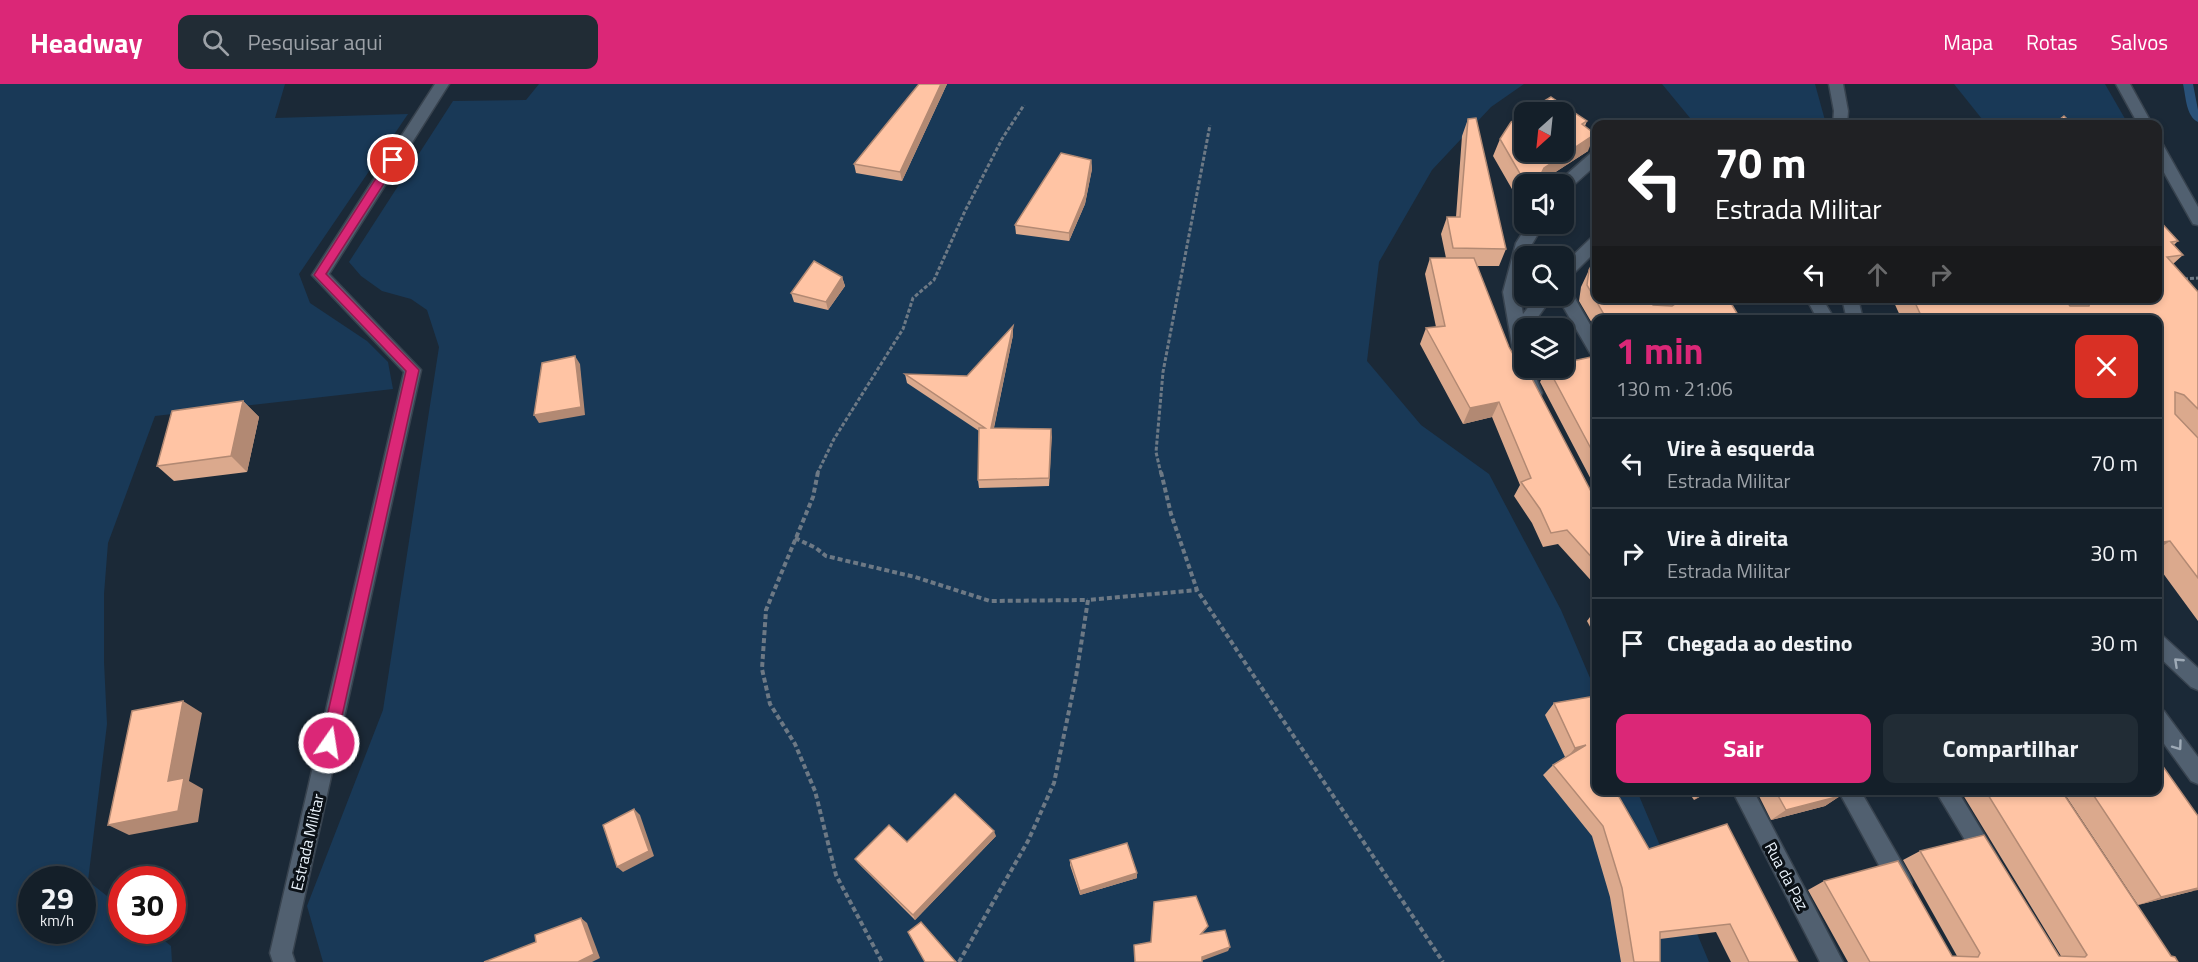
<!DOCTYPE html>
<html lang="pt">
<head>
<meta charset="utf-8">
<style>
	body { margin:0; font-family:"Titillium Web",sans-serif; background:#212c35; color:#f1f3f6; height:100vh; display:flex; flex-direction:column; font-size:22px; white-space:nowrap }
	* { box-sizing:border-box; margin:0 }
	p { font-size:20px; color:#9da2a8 }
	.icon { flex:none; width:33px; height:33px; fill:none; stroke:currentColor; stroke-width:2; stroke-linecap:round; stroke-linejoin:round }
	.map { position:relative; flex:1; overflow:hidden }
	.side { position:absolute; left:1592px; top:231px; width:570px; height:480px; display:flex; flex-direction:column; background:#141f29; border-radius:12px; box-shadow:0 3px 9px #0003,0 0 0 2px #333d46 }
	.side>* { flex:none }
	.top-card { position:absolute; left:1592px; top:36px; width:570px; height:183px; border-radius:12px; box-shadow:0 3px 9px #0003,0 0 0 2px #333d46; background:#202124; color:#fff; overflow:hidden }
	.needle { width:39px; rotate:207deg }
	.controls { position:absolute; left:1514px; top:18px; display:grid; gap:12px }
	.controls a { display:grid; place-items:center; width:60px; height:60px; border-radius:12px; background:#141f29; box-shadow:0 3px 9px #0003,0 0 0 2px #333d46; font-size:30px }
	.speed { position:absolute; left:18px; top:782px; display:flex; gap:12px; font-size:30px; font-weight:700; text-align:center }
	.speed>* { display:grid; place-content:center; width:78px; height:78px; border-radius:50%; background:#141f29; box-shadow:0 3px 9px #0003,0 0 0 2px #333d46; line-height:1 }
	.speed small { font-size:15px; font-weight:400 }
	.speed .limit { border:9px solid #d22; background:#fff; color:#111 }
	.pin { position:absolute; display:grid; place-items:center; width:51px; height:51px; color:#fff; margin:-26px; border:3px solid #fff; border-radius:50%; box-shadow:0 2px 6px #0007 }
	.me { position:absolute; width:66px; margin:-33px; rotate:13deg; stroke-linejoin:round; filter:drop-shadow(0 0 4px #0008) }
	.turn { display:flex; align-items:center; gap:21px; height:126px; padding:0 24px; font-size:27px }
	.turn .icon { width:78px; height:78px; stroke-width:2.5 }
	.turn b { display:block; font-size:42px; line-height:51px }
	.lanes { display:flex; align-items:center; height:57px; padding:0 24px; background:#0003; justify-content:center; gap:30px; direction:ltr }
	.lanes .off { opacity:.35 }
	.round { display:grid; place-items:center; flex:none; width:63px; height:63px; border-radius:12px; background:#212c35 }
	.head { display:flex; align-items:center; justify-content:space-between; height:102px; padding:0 24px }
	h1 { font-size:36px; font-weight:700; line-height:45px; color:#db2777 }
	.primary-button { display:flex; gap:12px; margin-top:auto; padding:12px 24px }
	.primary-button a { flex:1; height:69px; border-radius:12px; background:#db2777; color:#fff; font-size:24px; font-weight:700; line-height:69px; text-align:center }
	.primary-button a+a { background:#212c35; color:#f1f3f6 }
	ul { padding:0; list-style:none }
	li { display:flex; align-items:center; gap:18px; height:90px; padding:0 24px; border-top:2px solid #333d46 }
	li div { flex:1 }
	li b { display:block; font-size:22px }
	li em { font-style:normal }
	header { display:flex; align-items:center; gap:36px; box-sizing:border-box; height:84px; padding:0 30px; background:#db2777; color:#fff }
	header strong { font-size:28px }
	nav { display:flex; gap:33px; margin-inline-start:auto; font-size:21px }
	.search { width:420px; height:54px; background:#212c35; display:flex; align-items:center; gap:15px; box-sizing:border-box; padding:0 21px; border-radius:12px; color:#9da2a8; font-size:22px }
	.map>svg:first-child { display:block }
	.green { fill:#193957; fill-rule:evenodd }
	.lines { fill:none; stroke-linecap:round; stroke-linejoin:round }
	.stream { fill:#295179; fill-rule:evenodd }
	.street-casing { stroke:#38434f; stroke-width:3 }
	.secondary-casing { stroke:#38434f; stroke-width:3 }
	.path-far1 { stroke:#6d7985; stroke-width:3; stroke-dasharray:4 2; stroke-linecap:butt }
	.path { stroke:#6d7985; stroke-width:4; stroke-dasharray:5 3; stroke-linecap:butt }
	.street { fill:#516070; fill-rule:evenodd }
	.secondary { fill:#516070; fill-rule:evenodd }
	.wall { fill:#dba98d }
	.shaded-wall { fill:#b28973 }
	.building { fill:#ffc4a4; stroke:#b28973; stroke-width:1.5 }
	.oneway { stroke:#9eaab6 }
	.route { fill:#db2777; stroke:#8e194d; stroke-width:1.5 }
	.labels { text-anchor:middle; stroke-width:6; stroke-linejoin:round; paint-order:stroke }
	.street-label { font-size:16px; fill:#ebf4fd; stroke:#0b1117 }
</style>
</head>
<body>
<header>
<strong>Headway</strong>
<div class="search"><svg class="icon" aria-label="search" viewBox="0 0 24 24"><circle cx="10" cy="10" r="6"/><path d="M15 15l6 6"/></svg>Pesquisar aqui</div>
<nav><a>Mapa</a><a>Rotas</a><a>Salvos</a></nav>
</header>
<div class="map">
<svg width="2198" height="878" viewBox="0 0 2198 878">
	<rect width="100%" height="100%" fill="#1b2937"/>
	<g class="green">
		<path d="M0,0H285L275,34L408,30L299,190L310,219L367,257L388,278L393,305L155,332L108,459L104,510V578L107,640L88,797L121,823L122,846H151L171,862L172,878H0ZM32,795H82V846H32Z"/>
		<path d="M539,0H1524L1491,23L1432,86L1379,178L1367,277L1421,341L1489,390L1561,526L1596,608V706L1637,707L1709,878H323L307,822L383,626L439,263L427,226L411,215L382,207L361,192L349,178L453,17L526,16Z"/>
		<path d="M1662,0H1815L1826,40H1695Z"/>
		<path d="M1954,0H2105L2128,40H1986Z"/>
	</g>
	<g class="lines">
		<path class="stream" d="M2183,0H2193L2198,26V38C2186,32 2186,13 2183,0Z"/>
		<g class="street-casing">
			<g id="street">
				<path d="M435,0H449L329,190L421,286L292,869L295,878H273L270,869L404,288L312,191Z"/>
				<path d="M1829,0H1843L1848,27L1847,40H1833L1834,27Z"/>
				<path d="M1596,68V81L1568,106L1563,107V100H1556L1558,98L1591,69Z"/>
				<path d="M1528,140H1544L1532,160L1528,172H1524V189L1519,208L1523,230L1537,212H1553L1530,244H1524V284H1532L1542,309L1540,314L1534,316L1528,314L1517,290L1503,208L1516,159Z"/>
				<path d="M1596,152V167L1569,194L1563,196V181L1591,154Z"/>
				<path d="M1563,202L1569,204L1596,251V271L1590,269L1557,212H1563Z"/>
				<path d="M1806,214H1822L1835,236H1818Z"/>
				<path d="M1842,214H1858L1863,236H1847Z"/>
				<path d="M1732,706H1753L1843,878H1820Z"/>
				<path d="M1838,706H1860L1909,791L1912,799L1909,807L1901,810L1893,807Z"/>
				<path d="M1935,706H1957L1994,767L1998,774L1994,781L1987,784L1980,781Z"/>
			</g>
		</g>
		<g class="secondary-casing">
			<g id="secondary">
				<path d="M2116,0H2130L2152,40H2138Z"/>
				<path d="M2157,58L2162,59L2198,123V141L2193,140L2157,76Z"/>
				<path d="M2157,550L2164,553L2198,584V606L2191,603L2157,571Z"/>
				<path d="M2157,625L2164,627L2198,673V700L2191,697L2157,650Z"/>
			</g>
		</g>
		<g class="path-far1">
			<path d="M2184,195L2198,194"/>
			<path d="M1889,236L1904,233"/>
			<path d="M817,390L834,355L903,245L913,214L934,196L965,127L1002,55L1024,21"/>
			<path d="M1161,390L1156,368L1163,288L1210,41"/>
		</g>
		<g class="path">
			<path d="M818,388L813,413L766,526L762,585L770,620L795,660L815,707L836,791L882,878"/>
			<path d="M1161,388L1171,430L1197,506L1443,878"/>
			<path d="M795,454L816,464L826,472L915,493L990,517L1088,516"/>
			<path d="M959,878L1028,757L1054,699L1076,593L1088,516L1197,506"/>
		</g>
		<use href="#street" class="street"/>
		<use href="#secondary" class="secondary"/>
	</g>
	<g class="wall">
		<path d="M919,0H947L902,97L856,89L854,80Z"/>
		<path d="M1468,35L1506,165L1499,182H1477L1509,263L1596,417V502L1558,460L1543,463L1532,439L1514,412L1520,401L1492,333L1463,340L1420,260L1426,244L1436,243L1425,190L1430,174H1446L1441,150L1447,133H1456L1462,52Z"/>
		<path d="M1587,37L1585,42L1588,67L1537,100H1524V126L1493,72L1500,55Z"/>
		<path d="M1091,76L1092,85L1085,120L1069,157L1016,150L1015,141Z"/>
		<path d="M2157,134L2178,157L2174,161L2183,171L2173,180L2198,208V537L2157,481V236H1902L1892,214H2064L2066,217L2068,214H2157Z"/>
		<path d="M1589,186L1653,221H1657L1653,214H1728L1741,236H1596V246L1579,217L1581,203Z"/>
		<path d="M842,193L845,202L828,226L794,218L791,209Z"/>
		<path d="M1013,251L994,344L1051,345L1049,402L979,404L978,396L979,347L907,299L905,290L967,292Z"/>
		<path d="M1596,272V405L1540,298L1547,284H1563Z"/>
		<path d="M243,317L259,333L247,388L174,397L157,382Z"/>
		<path d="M1596,525V554L1587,537Z"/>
		<path d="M1554,619L1596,706L1649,765L1798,878H1731L1716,848L1660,855V878H1621L1610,813L1592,752L1543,691L1553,681L1565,673L1545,631Z"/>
		<path d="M1687,706H1712L1694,716Z"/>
		<path d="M1756,706H1837L1840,712L1825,722L1771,736Z"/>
		<path d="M1960,706H2061L2171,872L2178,878H1848L1808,806L1824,797L1952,872H1957L1903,776L1920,767L2059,872H2061Z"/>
		<path d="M2062,706H2157L2193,807L2138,821Z"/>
		<path d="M996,752L915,836L858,779L855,775Z"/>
		<path d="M1070,776L1137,794L1080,811L1070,781Z"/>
	</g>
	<g class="shaded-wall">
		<path d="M941,0H947L902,97L900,88Z"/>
		<path d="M1595,50L1588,67L1537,100H1536L1544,84Z"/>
		<path d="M1091,76L1092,85L1085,120L1069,157V149Z"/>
		<path d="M842,193L845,202L828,226L826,218Z"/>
		<path d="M1013,242V251L992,352L991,344Z"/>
		<path d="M575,272L580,280L585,331L539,339L534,331Z"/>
		<path d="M243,317L259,333L247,388L231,372Z"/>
		<path d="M1499,318L1492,333L1463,340L1470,324Z"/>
		<path d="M1051,345L1052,353L1049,402V394Z"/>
		<path d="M2170,457L2157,466V462L2163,458Z"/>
		<path d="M183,617L202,629L189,697L203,705L198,738L129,751L108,741L168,697Z"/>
		<path d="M1586,661L1566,675L1575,664Z"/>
		<path d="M1706,706H1712L1694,716Z"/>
		<path d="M1840,712L1825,722L1771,736L1786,726Z"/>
		<path d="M634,725L640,731L654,772L623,788L617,783Z"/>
		<path d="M994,747L996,752L915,836L913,831Z"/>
		<path d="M1137,789V794L1080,811V807Z"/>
		<path d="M2198,804V806L2193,807L2138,821L2161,813Z"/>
		<path d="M581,834L587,839L600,874L592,878H578Z"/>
		<path d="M1230,863L1228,867L1201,877L1202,873Z"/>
	</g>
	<g class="building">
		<path d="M919,0H941L900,88L854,80Z"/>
		<path d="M1551,13L1587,37L1582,40L1595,50L1544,84L1536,100H1526L1500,55L1511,38L1524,30V68H1563V28H1526Z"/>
		<path d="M2064,32L2072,40H2054Z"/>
		<path d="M1476,34L1506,165L1453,164L1447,133H1460L1468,35Z"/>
		<path d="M1061,69L1091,76L1085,111L1069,149L1015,141Z"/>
		<path d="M2157,134L2178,157L2171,158L2183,171L2167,173L2198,208V325L2184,311L2175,308V330L2198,354V494L2170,457L2163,458L2157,451V236H1923L1913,214H2064L2070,222H2089L2090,218L2087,214H2157Z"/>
		<path d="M1596,173V214H1649L1653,221L1672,222L1675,220L1671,214H1728L1741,236H1606V234L1587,201L1589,186Z"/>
		<path d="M1430,174H1474L1509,263L1523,288L1528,287L1596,417V478L1567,446L1551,449L1540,425L1521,398L1531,394L1499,318L1470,324L1426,244L1445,242Z"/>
		<path d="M814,177L842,193L826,218L791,209Z"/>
		<path d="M1013,242L991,344L1051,345L1049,394L978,396L979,344H985L905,290L967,292Z"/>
		<path d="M575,272L581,323L534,331L542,279Z"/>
		<path d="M1596,272V374L1548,284H1563V279Z"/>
		<path d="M243,317L231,372L157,382L172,327Z"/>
		<path d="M1596,612V706H1615L1649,765L1727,740L1798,878H1749L1730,840L1660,848V878H1634L1622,804L1603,742L1553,681L1586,661L1575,664L1554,619Z"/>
		<path d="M183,617L168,697L184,694L178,727L108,741L132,627Z"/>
		<path d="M2157,674L2198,732V804L2161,813L2090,706H2157Z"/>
		<path d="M1775,706H1837L1840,712L1786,726Z"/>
		<path d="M1985,706H2061L2171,872L2175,873L2178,878H1870L1824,797L1898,777L1952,872L1978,873L1980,869L1920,767L1984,751L2059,872L2085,873L2087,871Z"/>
		<path d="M955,710L994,747L913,831L855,775L889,741L907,758Z"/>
		<path d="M634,725L649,767L617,783L603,741Z"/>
		<path d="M1127,759L1137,789L1080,807L1070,776Z"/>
		<path d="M1196,812L1208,842L1201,850L1225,846L1230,863L1202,873V878H1135L1134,861L1151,858L1154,818Z"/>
		<path d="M581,834L594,870L578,878H484L536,858L535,851Z"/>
		<path d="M921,838L956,878H925L908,848Z"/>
	</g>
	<defs><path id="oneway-chevron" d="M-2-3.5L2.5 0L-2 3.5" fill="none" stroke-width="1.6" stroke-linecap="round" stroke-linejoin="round" transform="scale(1.5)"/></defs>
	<g class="oneway">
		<use href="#oneway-chevron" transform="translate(2178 578) rotate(-137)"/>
		<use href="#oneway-chevron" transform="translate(2178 662) rotate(54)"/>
	</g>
	<path class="route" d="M393,73L399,76L326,190L419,286L336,659L334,664L329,667L323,664L321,659L406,287L314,191L389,74Z"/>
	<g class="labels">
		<g class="street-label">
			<text transform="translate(307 758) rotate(-77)" y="6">Estrada Militar</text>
			<text transform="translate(1787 792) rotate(62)" y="6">Rua da Paz</text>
		</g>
	</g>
</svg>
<div class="controls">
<a><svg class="needle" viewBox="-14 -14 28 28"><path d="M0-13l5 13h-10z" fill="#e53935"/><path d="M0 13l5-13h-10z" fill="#9da2a8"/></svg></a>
<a><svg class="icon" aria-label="sound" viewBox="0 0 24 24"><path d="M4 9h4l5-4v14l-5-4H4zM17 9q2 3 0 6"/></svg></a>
<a><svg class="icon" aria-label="search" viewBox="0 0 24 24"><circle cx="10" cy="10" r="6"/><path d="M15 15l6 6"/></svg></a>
<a><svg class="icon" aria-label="layers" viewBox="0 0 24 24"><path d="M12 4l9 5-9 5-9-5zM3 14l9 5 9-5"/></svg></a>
</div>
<div class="speed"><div>29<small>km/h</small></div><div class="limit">30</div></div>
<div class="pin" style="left:393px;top:76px;background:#d93025"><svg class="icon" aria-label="arrive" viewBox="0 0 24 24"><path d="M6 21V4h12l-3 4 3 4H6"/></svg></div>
<svg class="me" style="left:329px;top:659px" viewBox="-20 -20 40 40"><circle r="17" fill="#db2777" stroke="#fff" stroke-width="3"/><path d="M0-11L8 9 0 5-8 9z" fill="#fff"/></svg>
<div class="top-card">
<div class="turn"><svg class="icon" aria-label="left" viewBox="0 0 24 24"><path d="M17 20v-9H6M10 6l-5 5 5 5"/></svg><div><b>70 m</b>Estrada Militar</div></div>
<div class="lanes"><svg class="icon" aria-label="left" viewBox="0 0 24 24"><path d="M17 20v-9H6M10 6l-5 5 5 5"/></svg><svg class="icon off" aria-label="ahead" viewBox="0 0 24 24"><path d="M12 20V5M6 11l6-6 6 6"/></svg><svg class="icon off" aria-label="right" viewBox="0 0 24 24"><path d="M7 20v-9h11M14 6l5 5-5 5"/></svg></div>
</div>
<section class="side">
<div class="head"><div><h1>1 min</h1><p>130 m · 21:06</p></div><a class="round" style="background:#d93025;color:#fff"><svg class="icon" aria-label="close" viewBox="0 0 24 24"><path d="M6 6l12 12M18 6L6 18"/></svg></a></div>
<ul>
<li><svg class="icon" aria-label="left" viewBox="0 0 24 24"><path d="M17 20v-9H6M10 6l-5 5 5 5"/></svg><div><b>Vire à esquerda</b><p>Estrada Militar</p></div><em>70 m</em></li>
<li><svg class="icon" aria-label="right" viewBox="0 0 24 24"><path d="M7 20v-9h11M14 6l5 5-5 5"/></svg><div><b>Vire à direita</b><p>Estrada Militar</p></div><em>30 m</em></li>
<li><svg class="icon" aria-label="arrive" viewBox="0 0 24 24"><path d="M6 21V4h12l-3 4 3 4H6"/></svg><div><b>Chegada ao destino</b></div><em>30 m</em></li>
</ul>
<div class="primary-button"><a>Sair</a><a>Compartilhar</a></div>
</section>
</div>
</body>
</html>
